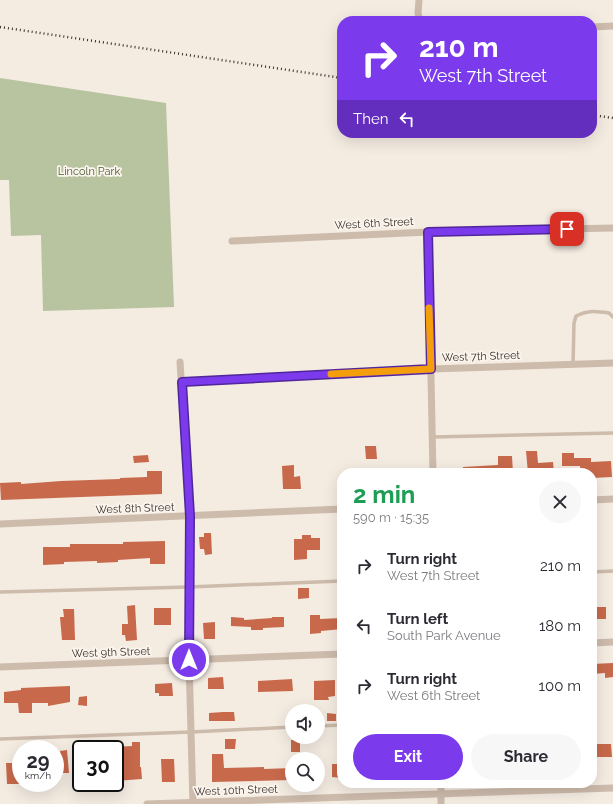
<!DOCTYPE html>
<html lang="en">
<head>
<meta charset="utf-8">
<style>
	body { margin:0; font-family:Raleway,sans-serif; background:#f7f7f7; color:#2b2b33; height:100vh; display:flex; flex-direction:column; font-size:15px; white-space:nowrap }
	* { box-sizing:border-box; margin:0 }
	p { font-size:13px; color:#7c7c81 }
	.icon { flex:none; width:22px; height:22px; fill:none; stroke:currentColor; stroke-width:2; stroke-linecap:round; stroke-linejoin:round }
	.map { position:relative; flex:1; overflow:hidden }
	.panel { position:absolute; left:337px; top:468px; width:260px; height:320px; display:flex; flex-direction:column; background:#fff; border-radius:16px; box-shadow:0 4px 16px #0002 }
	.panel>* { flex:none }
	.guide { position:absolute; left:337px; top:16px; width:260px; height:122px; border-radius:16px; box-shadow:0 4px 16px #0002; background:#7c3aed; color:#fff; overflow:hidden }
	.tools { position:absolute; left:285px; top:704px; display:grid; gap:8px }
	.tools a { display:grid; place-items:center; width:40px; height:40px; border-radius:50%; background:#fff; box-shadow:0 4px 16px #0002; font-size:20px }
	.speed { position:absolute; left:12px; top:740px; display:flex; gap:8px; font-size:20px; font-weight:700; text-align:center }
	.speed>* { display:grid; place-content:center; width:52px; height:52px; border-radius:50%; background:#fff; box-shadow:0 4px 16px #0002; line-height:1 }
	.speed small { font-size:10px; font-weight:400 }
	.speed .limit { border:2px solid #111; border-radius:6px; background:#fff; color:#111 }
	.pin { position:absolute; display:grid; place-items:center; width:34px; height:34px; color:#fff; margin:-17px; border-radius:8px; box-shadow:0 2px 6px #0006 }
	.me { position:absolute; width:44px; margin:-22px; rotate:0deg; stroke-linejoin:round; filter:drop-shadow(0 0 3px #0008) }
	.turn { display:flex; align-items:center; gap:14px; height:84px; padding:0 16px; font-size:18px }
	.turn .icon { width:52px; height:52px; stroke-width:2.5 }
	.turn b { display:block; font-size:28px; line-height:34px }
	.then { display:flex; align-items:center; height:38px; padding:0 16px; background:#0003; gap:8px; font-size:15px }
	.round { display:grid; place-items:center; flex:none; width:42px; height:42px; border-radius:21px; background:#f7f7f7 }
	.overview { display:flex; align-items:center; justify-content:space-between; height:68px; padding:0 16px }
	h1 { font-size:24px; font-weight:700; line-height:30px; color:#1e9e55 }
	.primary-button { display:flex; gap:8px; margin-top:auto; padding:8px 16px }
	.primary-button a { flex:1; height:46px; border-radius:24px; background:#7c3aed; color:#fff; font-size:16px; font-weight:700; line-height:46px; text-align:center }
	.primary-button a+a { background:#f7f7f7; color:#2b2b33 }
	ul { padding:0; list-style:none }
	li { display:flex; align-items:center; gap:12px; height:60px; padding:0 16px }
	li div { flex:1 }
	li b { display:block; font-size:15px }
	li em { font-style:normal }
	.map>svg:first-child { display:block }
	.green { fill:#b8c4a0 }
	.building { fill:#c8694b }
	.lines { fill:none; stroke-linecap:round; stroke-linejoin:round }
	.service { stroke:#cdbbac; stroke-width:3.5 }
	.minor { stroke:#cdbbac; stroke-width:7 }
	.rail { stroke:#3b302b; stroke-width:2.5; stroke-dasharray:1 3; stroke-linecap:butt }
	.route-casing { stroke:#51269a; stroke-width:10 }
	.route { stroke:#7c3aed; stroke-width:7 }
	.slow { stroke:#f59e0b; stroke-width:7 }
	.labels { text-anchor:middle; stroke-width:3.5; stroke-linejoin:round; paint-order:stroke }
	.park-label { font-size:11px; fill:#4a5a2e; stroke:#fbf5ee }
	.street-label { font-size:11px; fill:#3b302b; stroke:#fbf5ee }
</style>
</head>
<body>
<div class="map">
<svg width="613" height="804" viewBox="0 0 613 804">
	<rect width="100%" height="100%" fill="#f4ebe1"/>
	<path class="green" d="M0,78L166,103L174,307L43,311L41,235L11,236L9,180H0Z"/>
	<g class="building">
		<path d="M365,446H376L377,459H366Z"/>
		<path d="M526,451H537L538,463L553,462L554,473H528Z"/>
		<path d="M562,453H574V458H591V462L611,461L612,477L592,478V473H581L580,466H562Z"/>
		<path d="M148,455L149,462L134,463L133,456Z"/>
		<path d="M498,456H512L513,473H463V467L498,465Z"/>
		<path d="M294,465V477L300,476L301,489H283L282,466Z"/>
		<path d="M147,471H162V494L1,500L0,483L21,482V484L61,481L120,479V478L147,477Z"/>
		<path d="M204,533H211L212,554L205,555L204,549H200L199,537H204Z"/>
		<path d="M302,535H311V538H320V550H307V559L294,560V539H302Z"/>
		<path d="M165,541V564H150V558L118,560V562L97,563V561L64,562V564L43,565V547H70V544H123V542Z"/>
		<path d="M298,588H309V598L298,599Z"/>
		<path d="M135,605L137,640L126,641L125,635H122V624H128L127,606Z"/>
		<rect x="596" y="607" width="10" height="12"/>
		<rect x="154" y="608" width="17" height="17"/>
		<path d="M63,609H74L75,640H62L60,617H64Z"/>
		<path d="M310,615H320V619L342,618V629L321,631V633L310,634Z"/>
		<path d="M231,617L244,618V620L272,618V617H284V627L263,628V630H251V627L231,626Z"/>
		<path d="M215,622V639H204L203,623Z"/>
		<path d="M613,663V677L605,678V673L592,674V664Z"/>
		<path d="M223,677L224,689H208V678Z"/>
		<path d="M292,679L293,691L258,692V681Z"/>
		<path d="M335,680V696L328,697L329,700H314V681Z"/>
		<path d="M172,683L173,696H159V693H155V684Z"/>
		<path d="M70,686V702L48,706V703H32V713H19L18,703H4V692L21,690V688Z"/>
		<path d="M87,696V706L78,705L79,697Z"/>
		<path d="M223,712H234L235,721H209V713Z"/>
		<path d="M327,713L336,714V721H327Z"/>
		<path d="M225,739H236L235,749H225Z"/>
		<rect x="291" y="740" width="9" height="12"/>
		<path d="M132,742H140V767H141L142,779L115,781V747L132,746Z"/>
		<path d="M594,744H611L612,757H595Z"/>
		<path d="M67,750L69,773H62L60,751Z"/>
		<path d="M212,754H223L224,768L264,767V769L292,768V780L212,782Z"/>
		<path d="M161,759H174L175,782H162Z"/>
		<path d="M6,763H17V768L21,767V784H7Z"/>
		<path d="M332,764H342V778L332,777Z"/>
	</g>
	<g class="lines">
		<g class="service">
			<path d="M573,364L574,323L576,316C589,310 596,311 609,313L613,317"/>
			<path d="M433,437L613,433"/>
			<path d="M592,572L613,571"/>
			<path d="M0,592L189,587L342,581"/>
			<path d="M318,726L342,725"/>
			<path d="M0,739L191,732L292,727"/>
		</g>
		<g class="minor">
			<path d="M419,0L418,13L420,21"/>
			<path d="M592,27L613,26"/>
			<path d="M428,232L433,473"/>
			<path d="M232,241L428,232L613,228"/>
			<path d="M180,362L190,517L189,660L193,804"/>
			<path d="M182,383L431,369L613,363"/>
			<path d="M592,500L613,499"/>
			<path d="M0,524L342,509"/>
			<path d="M592,643L613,642"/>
			<path d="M0,667L342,654"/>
			<path d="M441,783V804"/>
			<path d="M147,804L613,788"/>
		</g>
		<g class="rail">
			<path d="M0,27L342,78"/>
			<path d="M592,115L613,118"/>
		</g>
	</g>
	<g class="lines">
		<g class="route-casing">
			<path id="route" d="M189,660L190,516L182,382L431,369L428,232L567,229"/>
		</g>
		<use href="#route" class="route"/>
		<path class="slow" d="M331,374L431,369L429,308"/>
	</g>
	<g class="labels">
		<g class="park-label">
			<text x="89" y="175">Lincoln Park</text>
		</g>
		<g class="street-label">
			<text transform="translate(374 223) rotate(-3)" y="4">West 6th Street</text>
			<text transform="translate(481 356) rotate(-2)" y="4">West 7th Street</text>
			<text transform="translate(135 508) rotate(-2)" y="4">West 8th Street</text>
			<text transform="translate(111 652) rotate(-2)" y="4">West 9th Street</text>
			<text transform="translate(236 790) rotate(-2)" y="4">West 10th Street</text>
		</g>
	</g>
</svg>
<div class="tools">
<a><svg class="icon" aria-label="sound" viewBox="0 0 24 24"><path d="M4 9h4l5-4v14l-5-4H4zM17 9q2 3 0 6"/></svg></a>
<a><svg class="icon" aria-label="search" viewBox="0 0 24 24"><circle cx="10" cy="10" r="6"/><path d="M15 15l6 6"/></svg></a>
</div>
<div class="speed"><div>29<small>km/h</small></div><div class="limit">30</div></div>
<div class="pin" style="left:567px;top:229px;background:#d93025"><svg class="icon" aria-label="arrive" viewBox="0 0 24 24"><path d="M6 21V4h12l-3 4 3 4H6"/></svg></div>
<svg class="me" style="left:189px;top:660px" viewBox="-20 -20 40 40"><circle r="17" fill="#7c3aed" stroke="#fff" stroke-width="3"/><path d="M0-11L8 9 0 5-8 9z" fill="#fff"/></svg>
<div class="guide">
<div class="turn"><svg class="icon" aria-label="right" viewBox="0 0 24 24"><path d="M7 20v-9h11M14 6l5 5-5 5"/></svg><div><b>210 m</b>West 7th Street</div></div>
<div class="then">Then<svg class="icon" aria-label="left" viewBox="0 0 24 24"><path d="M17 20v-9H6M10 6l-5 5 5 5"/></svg></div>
</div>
<section class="panel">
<div class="overview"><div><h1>2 min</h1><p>590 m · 15:35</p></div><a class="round"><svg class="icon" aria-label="close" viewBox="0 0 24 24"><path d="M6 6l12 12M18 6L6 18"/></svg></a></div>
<ul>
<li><svg class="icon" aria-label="right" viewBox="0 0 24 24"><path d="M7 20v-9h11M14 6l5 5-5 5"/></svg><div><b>Turn right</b><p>West 7th Street</p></div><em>210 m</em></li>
<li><svg class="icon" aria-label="left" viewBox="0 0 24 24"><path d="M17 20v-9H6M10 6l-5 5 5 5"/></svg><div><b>Turn left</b><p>South Park Avenue</p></div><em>180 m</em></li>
<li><svg class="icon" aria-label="right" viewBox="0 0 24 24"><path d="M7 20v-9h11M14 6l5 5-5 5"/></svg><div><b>Turn right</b><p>West 6th Street</p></div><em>100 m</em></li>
</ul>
<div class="primary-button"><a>Exit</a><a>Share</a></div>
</section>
</div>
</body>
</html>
